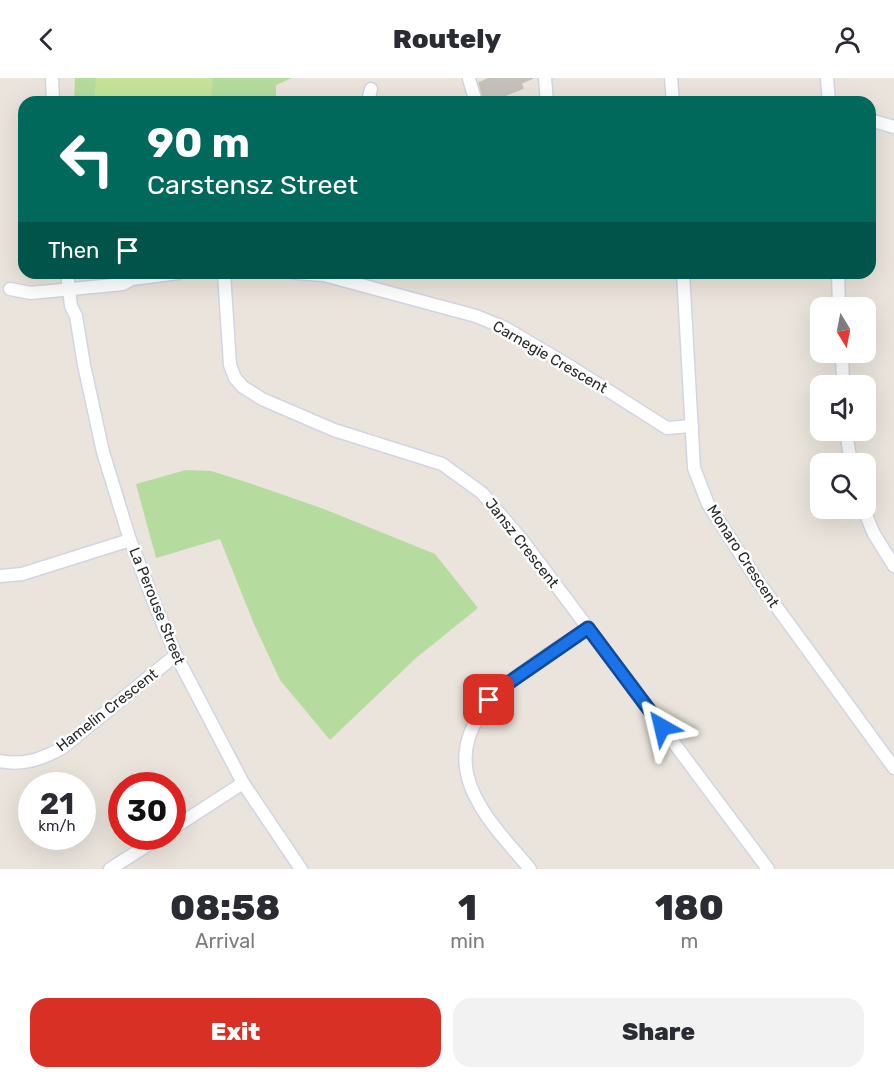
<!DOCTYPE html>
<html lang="en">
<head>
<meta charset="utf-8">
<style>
	body { margin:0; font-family:Rubik,sans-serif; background:#f2f2f3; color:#2b2b33; height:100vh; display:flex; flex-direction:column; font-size:22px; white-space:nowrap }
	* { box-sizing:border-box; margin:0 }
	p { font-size:20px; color:#7c7c81 }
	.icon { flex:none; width:33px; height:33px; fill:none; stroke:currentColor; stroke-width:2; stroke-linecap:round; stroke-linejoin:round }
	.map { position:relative; height:791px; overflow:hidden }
	.details { display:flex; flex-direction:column; background:#fff; flex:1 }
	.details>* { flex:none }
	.banner { position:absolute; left:18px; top:18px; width:858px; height:183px; border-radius:18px; box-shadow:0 6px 24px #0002; background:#00695c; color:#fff; overflow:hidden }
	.needle { width:39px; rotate:170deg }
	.tools { position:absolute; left:810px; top:219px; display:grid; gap:12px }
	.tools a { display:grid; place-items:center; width:66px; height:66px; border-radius:12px; background:#fff; box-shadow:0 6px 24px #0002; font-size:30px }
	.speed { position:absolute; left:18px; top:694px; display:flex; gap:12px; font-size:30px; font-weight:700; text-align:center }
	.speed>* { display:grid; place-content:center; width:78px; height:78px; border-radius:50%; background:#fff; box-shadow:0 6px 24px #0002; line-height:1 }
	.speed small { font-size:15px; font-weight:400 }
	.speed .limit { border:9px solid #d22; background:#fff; color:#111 }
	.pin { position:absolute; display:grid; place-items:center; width:51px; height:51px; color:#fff; margin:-26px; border-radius:12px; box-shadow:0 3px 9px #0006 }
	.me { position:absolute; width:66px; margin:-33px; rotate:323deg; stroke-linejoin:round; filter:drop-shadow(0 0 4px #0008) }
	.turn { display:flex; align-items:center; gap:21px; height:126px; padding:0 30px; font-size:27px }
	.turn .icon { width:78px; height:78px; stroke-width:2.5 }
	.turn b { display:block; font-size:42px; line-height:51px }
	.then { display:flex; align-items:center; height:57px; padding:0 30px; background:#0003; gap:12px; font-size:22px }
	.eta { display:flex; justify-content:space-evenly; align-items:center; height:102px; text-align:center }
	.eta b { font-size:36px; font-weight:800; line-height:42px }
	.action { display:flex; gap:12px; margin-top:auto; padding:12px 30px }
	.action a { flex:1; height:69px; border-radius:18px; background:#d93025; color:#fff; font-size:24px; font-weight:800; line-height:69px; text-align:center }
	.action a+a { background:#f2f2f3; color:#2b2b33 }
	header { display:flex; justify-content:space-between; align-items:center; height:78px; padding:0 30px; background:#fff; font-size:27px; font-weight:800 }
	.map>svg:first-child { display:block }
	.green { fill:#b5dc9e }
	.pitch { fill:#c6e39a }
	.building { fill:#c6c2bb; stroke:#c5c0b6; stroke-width:1.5 }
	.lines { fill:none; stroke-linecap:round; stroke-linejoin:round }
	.minor-casing { stroke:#d2d5e1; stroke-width:15 }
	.minor { stroke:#fff; stroke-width:12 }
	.route-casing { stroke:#114b97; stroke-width:15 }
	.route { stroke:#1a73e8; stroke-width:10 }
	.labels { text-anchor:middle; stroke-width:5; stroke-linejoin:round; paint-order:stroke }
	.street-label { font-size:15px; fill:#292929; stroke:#fff }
</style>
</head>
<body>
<header><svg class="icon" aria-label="back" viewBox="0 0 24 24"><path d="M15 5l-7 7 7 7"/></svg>Routely<svg class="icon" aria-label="person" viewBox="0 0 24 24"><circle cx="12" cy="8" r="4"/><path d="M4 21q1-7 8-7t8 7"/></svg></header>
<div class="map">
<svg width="894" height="791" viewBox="0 0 894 791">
	<rect width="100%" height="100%" fill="#eae4dc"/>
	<g class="green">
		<path d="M75,0H292L276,7V24H74Z"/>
		<path d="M186,392L211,393L246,404L324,431L435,476L478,530L416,580L330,662L280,602L254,546L220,461L156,480L136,406Z"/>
	</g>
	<path class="pitch" d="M96,0H213L211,24H94Z"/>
	<path class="building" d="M490,0H533L521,5L523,10L489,24L487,21L484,22L479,5Z"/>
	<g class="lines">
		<g class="minor-casing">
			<g id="minor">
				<path d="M52,0L53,24"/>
				<path d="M545,0L547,24"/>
				<path d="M671,0L673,24"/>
				<path d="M827,0L829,24"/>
				<path d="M469,1L476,24"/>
				<path d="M368,24L371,11"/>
				<path d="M870,42L894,49"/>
				<path d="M67,195L71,228L76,238L84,287L103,374L130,462L157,532L176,577L243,705L301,791"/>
				<path d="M224,195L230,287L235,300L243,309L262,321L334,352L442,386L482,415L523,463L768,791"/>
				<path d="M296,195L324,197L476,238L505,250L571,289L667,350L692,348"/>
				<path d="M683,195L694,390L708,426L757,502L894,690"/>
				<path d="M838,195L839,230"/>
				<path d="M10,211L31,215L123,206L132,201L178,195"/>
				<path d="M842,274L843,308"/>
				<path d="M846,352L851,386"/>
				<path d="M863,430L874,456L894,488"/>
				<path d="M0,498L22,496L130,462"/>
				<path d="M0,683C23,688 42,681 62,670L176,577"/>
				<path d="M172,751L243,705"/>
				<path d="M110,791L160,759"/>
				<path d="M530,791C511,768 488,745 475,718C434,637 534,587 588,550"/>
			</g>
		</g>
		<use href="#minor" class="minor"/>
	</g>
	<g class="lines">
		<g class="route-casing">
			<path id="route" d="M489,622L504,608L588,550L662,649"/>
		</g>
		<use href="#route" class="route"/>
	</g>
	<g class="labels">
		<g class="street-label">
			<text transform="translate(550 279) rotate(30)" y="5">Carnegie Crescent</text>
			<text transform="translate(522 465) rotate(52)" y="5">Jansz Crescent</text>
			<text transform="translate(743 478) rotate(57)" y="5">Monaro Crescent</text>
			<text transform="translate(157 528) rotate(68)" y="5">La Perouse Street</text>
			<text transform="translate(107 632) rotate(-38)" y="5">Hamelin Crescent</text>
		</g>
	</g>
</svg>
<div class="tools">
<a><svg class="needle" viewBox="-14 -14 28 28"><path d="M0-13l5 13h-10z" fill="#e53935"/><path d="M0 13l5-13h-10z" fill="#7c7c81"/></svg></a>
<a><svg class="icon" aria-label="sound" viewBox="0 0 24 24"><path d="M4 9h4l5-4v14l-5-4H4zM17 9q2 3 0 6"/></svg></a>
<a><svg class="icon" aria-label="search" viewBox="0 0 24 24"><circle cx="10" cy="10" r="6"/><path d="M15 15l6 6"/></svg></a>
</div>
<div class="speed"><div>21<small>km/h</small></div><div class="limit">30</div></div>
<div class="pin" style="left:489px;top:622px;background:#d93025"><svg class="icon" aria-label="arrive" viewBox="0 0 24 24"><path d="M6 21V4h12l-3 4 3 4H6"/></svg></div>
<svg class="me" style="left:662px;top:649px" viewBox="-20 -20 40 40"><path d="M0-17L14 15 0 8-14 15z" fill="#1a73e8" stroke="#fff" stroke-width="4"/></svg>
<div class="banner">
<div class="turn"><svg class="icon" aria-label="left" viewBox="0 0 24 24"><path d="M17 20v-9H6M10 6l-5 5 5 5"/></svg><div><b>90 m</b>Carstensz Street</div></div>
<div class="then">Then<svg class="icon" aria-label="arrive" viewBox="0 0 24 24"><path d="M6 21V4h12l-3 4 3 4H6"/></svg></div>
</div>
</div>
<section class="details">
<div class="eta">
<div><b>08:58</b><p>Arrival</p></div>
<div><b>1</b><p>min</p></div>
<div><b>180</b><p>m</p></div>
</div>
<div class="action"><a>Exit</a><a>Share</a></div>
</section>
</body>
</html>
